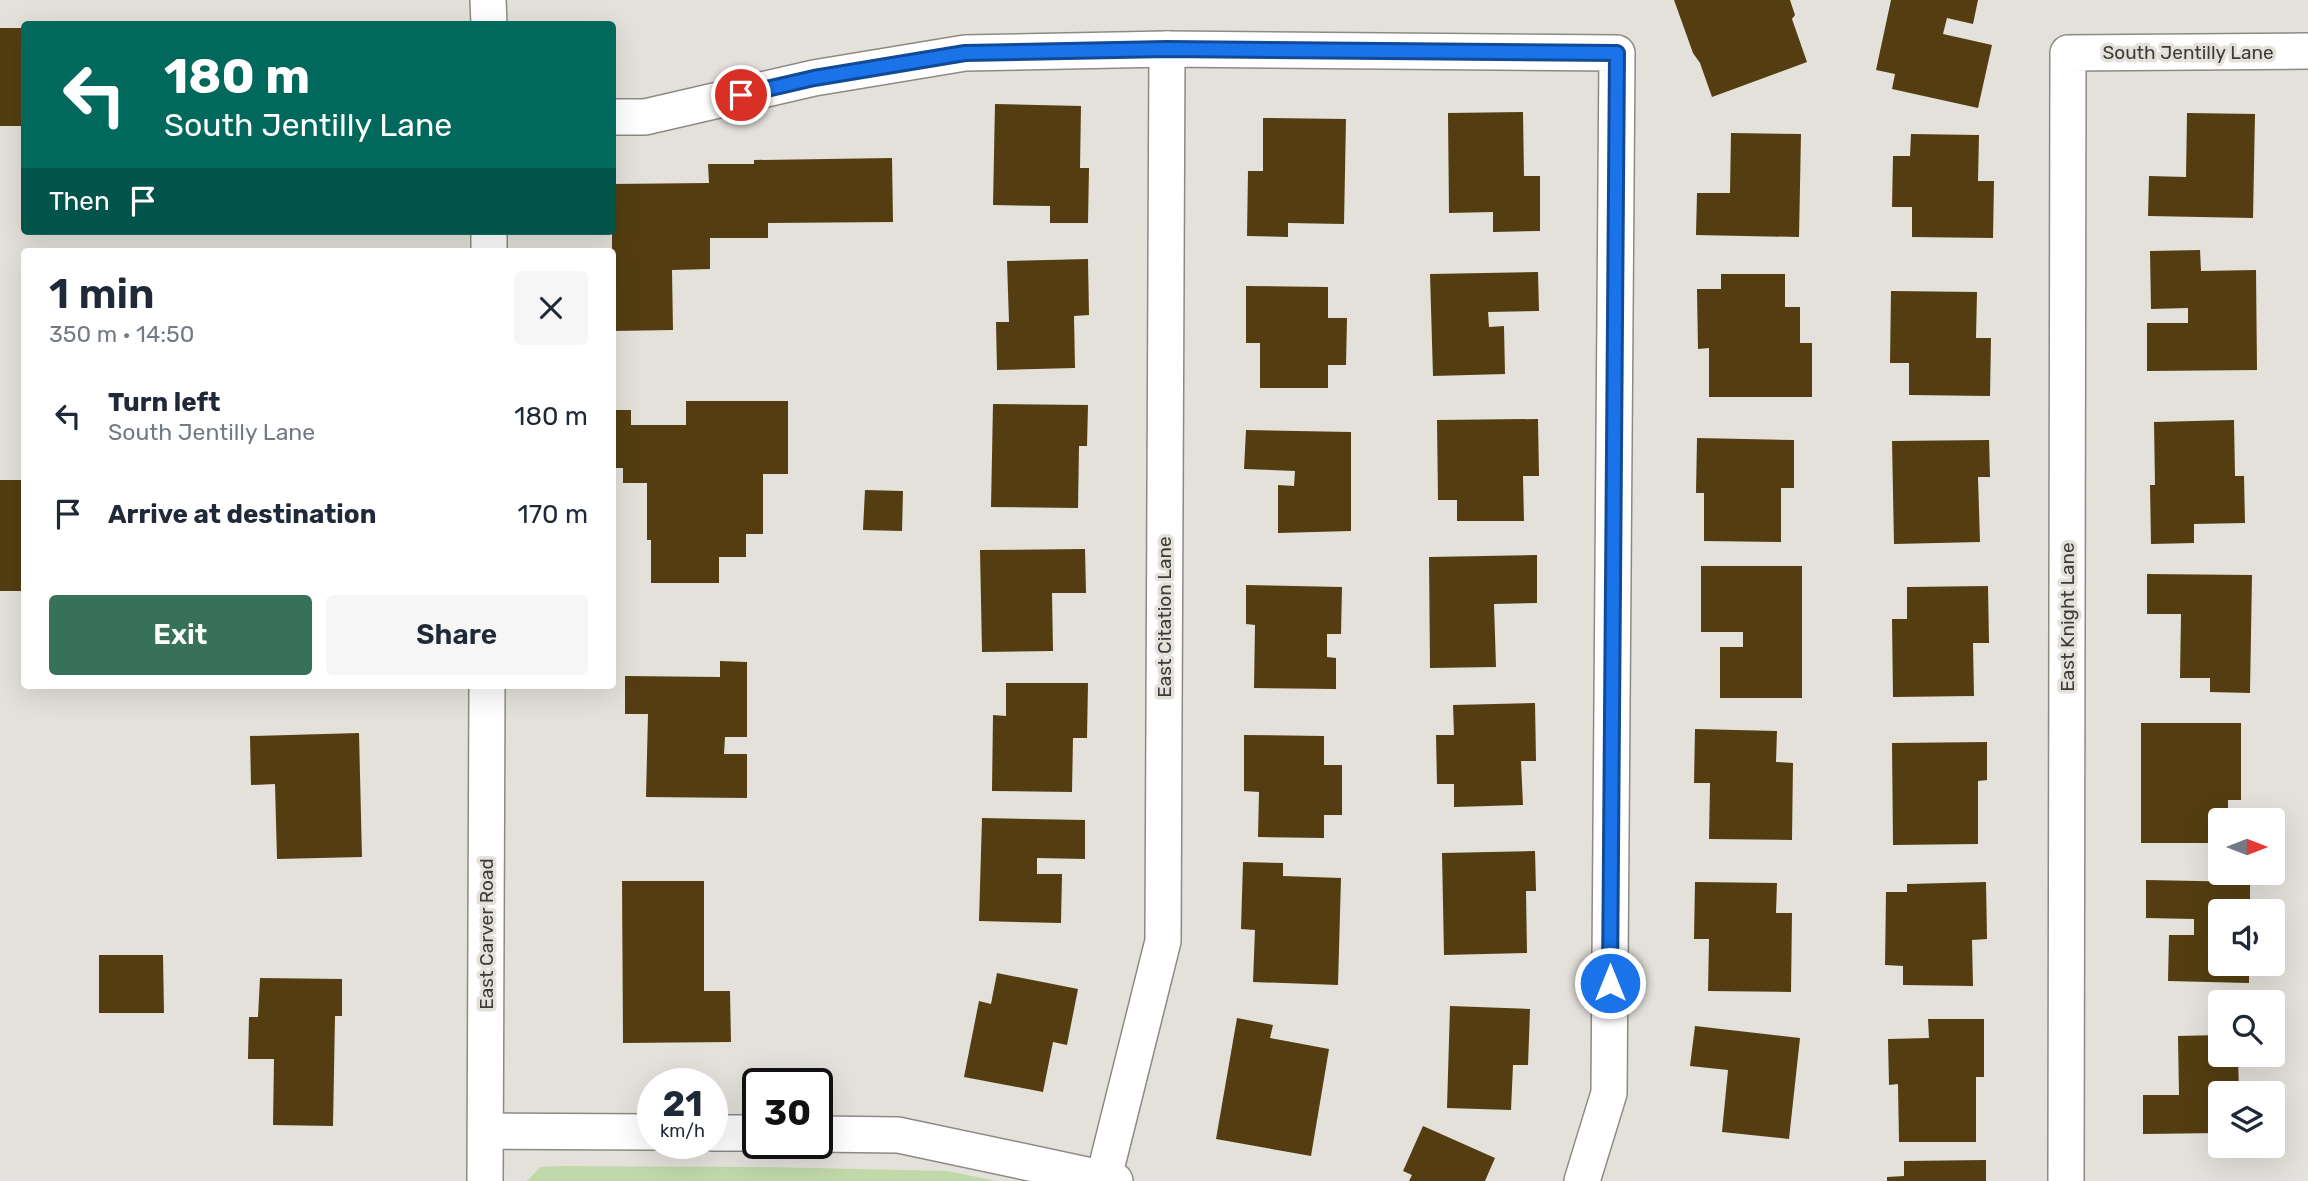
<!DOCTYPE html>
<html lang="en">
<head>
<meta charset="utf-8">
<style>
	body { margin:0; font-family:Rubik,sans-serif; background:#f6f6f7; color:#1f2937; height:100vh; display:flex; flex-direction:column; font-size:26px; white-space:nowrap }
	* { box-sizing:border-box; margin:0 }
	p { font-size:23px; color:#747a83 }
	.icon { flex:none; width:38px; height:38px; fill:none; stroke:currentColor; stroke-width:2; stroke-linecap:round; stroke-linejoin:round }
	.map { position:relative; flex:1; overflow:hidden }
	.details { position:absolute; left:21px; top:248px; width:595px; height:441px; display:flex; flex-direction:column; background:#fff; border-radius:7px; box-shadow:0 7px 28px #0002 }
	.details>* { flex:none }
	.top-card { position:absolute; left:21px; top:21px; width:595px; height:214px; border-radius:7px; box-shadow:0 7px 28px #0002; background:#00695c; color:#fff; overflow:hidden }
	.needle { width:46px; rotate:90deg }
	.buttons { position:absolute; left:2208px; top:808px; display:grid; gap:14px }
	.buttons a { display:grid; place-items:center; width:77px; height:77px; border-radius:7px; background:#fff; box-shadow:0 7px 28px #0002; font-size:35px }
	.speed { position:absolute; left:637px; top:1068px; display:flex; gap:14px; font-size:35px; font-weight:700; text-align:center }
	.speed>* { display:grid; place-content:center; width:91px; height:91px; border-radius:50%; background:#fff; box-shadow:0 7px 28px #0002; line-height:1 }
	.speed small { font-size:18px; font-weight:400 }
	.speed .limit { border:4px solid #111; border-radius:10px; background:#fff; color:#111 }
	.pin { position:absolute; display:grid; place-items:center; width:60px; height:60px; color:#fff; margin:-30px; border:4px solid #fff; border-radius:50%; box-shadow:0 2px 7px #0007 }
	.me { position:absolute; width:77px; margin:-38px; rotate:0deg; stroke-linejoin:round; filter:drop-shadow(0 0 5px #0008) }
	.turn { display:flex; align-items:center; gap:24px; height:147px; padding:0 28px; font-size:32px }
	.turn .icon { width:91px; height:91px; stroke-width:2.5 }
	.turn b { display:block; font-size:49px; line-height:60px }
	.then { display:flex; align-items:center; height:66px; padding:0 28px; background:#0003; gap:14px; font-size:26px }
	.round { display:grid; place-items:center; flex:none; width:74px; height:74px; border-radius:7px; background:#f6f6f7 }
	.headline { display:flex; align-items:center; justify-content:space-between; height:119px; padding:0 28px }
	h1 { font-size:42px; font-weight:600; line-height:52px }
	.action { display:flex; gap:14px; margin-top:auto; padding:14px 28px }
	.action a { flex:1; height:80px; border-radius:7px; background:#377159; color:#fff; font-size:28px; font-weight:600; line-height:80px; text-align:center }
	.action a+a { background:#f6f6f7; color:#1f2937 }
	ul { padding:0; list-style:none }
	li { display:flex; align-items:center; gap:21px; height:98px; padding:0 28px }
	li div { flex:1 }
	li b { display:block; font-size:26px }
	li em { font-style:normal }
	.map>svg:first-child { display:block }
	.green { fill:#c1d9a9 }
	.building { fill:#543e11 }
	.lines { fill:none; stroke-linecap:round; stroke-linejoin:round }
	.minor-casing { stroke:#8d8a84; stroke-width:38 }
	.minor { stroke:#fff; stroke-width:35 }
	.route-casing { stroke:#114b97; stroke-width:18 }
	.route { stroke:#1a73e8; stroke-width:12 }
	.labels { text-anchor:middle; stroke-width:7; stroke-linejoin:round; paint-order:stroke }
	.street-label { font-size:19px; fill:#3c3b38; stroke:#e4e1db }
</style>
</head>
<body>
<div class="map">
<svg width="2308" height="1181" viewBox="0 0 2308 1181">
	<rect width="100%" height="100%" fill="#e4e1db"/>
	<path class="green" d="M561,1166L769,1167L948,1171L996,1181H527L540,1167Z"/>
	<g class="building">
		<path d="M1674,0H1790L1795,15L1792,19L1807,62L1712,97L1700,63L1693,53Z"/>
		<path d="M1891,0H1978L1973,24L1947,18L1943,34L1992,45L1978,108L1892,89L1895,74L1876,70Z"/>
		<rect x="0" y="28" width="24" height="98"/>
		<path d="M995,104L1081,106L1080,168H1089L1088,223H1050V206L993,205Z"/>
		<path d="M1523,112L1524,176H1540V231L1493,232V212L1449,213L1448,113Z"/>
		<path d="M2187,113L2255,114L2253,218L2148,216L2149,176L2186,177Z"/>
		<path d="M1263,118L1346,119L1344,224L1288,223V237L1247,236L1248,171H1263Z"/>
		<path d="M1731,133L1801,134L1799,237L1696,235L1697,193H1730Z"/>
		<path d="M1911,134L1979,135L1978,181H1994L1993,238L1912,237V207H1892L1893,156H1910Z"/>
		<path d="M892,158L893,222L768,223V238H710V269L672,270L673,330L612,331V184L709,183L708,164H754V160Z"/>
		<path d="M2200,250L2201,271L2256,270L2257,370L2147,371V323H2188V308L2151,309L2150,251Z"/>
		<path d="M1088,259L1089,315L1074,316L1075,368L997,370L996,322H1009L1007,261Z"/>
		<path d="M1538,272L1539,311L1488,312L1489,327L1504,326L1505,374L1433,376L1430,274Z"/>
		<path d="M1721,274H1785V307H1800V343H1812V397H1709V348L1698,349L1697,289H1721Z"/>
		<path d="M1246,286L1328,287V318H1347L1346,365H1328V388H1260V343H1246Z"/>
		<path d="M1891,291L1977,292L1976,338H1991L1990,396L1909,395V363H1890Z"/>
		<path d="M686,401H788V474H763V534H746V557H719V583H651V540H647V483H623V468H612V410H631V425H686Z"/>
		<path d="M993,404L1088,405L1087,446H1079L1078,508L991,507Z"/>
		<path d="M1538,419L1539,476H1523L1524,521H1457V500H1438L1437,420Z"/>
		<path d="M2234,420L2235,476H2244L2245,523L2194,524V543L2151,544L2150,485H2155L2154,422Z"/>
		<path d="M1246,430L1351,432V531L1278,533V485L1294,486L1295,471L1244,469Z"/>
		<path d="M1697,438L1794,440V488H1781V542L1704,541V493H1696Z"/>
		<path d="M1989,440L1990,477H1978L1980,542L1894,544L1892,441Z"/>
		<rect x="0" y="480" width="24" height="111"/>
		<path d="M865,490L903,491L902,531L863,530Z"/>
		<path d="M1085,549L1086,593H1052L1053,651L982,652L980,550Z"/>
		<path d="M1537,555V603L1494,604L1496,667L1430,668L1429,557Z"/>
		<path d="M1701,566H1802V698H1720V647H1743V632H1701Z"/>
		<path d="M2147,574L2252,575L2250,693L2210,692V678H2180L2181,614H2147Z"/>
		<path d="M1246,585L1342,587L1341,634H1327V657L1336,658V689L1254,688L1255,625L1246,624Z"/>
		<path d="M1988,586L1989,643H1973L1974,696L1893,697L1892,619H1907V587Z"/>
		<path d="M720,661L747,662V737H725L724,754H747V798L646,797L648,714H625V676L720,677Z"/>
		<path d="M1006,683H1088L1087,738H1073L1072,792L992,791L993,715L1006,716Z"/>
		<path d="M1535,703L1536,761H1521L1523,805L1454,807V784H1437L1436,735H1454L1453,705Z"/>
		<path d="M2141,723H2241V800H2228V821H2221V843H2141Z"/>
		<path d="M1695,729L1777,731L1776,762L1793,763L1792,840L1709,839L1710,783H1694Z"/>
		<path d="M359,733L362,857L277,859L275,784L251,785L250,736Z"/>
		<path d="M1244,735L1324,736V765H1342V815H1324V838L1258,837L1259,792L1244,791Z"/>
		<path d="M1987,742V780L1978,781V844L1893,845L1892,743Z"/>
		<path d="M982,818L1085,820V859L1037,858V874H1062L1061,923L979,921Z"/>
		<path d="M1535,851L1536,891H1526L1527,953L1444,955L1442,853Z"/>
		<path d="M1243,862L1283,863V876L1341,878L1338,985L1253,982L1255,930L1241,929Z"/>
		<path d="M2146,880L2250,882V912H2221V964H2249V983L2168,981L2169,935H2194V919L2146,918Z"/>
		<path d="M622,881H704V991H730L731,1042L623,1043Z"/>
		<path d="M1695,882L1777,883L1776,913H1792L1791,992L1708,991L1709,939H1694Z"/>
		<path d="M1986,882L1987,939L1972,940L1973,986L1903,985V966L1885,965L1886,892H1907V884Z"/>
		<path d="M99,955H163L164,1013H99Z"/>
		<path d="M997,973L1078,989L1067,1045L1053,1042L1043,1092L964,1077L979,1001L991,1004Z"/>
		<path d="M260,978L342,979V1016H335L333,1126L273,1125L274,1059H248L249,1017H258Z"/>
		<path d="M1450,1006L1530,1009L1528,1065H1513L1511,1110L1447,1108Z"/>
		<path d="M1237,1018L1273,1025L1270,1038L1329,1049L1311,1156L1216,1139Z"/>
		<path d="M1928,1019H1984V1077H1976V1142H1899L1898,1084L1889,1085L1888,1039L1929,1038Z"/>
		<path d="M1695,1026L1800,1038L1789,1139L1722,1132L1728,1070L1690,1066Z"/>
		<path d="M2221,1035V1055H2238L2239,1094H2221V1133L2143,1134V1095H2179L2178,1036Z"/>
		<path d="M1423,1126L1495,1158L1485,1181H1409L1412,1175L1403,1171Z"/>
		<path d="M1986,1160V1181H1887V1177L1904,1176V1161Z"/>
	</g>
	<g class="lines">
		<g class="minor-casing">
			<g id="minor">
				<path d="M488,0L489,24"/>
				<path d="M612,117H645L814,78L965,53L1167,49L1617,53L1609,1093L1582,1181"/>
				<path d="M489,252V231"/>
				<path d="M486,1131L653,1132"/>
				<path d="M712,1133H758"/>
				<path d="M817,1134L898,1135L1115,1181"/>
				<path d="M1104,1177L1163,941L1167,49"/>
				<path d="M485,1181L487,686"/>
				<path d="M2066,1181L2068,53L2308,51"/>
			</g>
		</g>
		<use href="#minor" class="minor"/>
	</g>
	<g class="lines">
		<g class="route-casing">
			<path id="route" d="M741,95L814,78L965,53L1167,49L1617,53L1610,983"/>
		</g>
		<use href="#route" class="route"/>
	</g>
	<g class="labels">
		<g class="street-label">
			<text x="2188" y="59">South Jentilly Lane</text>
			<text transform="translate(1164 617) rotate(-90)" y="7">East Citation Lane</text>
			<text transform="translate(2067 617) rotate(-90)" y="7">East Knight Lane</text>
			<text transform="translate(486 934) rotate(-90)" y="7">East Carver Road</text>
		</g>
	</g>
</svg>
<div class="buttons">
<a><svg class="needle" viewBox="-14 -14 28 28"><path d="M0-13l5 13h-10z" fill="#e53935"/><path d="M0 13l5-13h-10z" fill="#747a83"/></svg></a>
<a><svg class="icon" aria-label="sound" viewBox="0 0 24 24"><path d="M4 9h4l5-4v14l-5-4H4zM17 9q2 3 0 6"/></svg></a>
<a><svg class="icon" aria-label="search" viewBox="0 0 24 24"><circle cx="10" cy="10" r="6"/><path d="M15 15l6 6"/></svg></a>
<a><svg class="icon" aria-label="layers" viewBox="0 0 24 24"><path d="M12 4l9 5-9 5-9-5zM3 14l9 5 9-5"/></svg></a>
</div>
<div class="speed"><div>21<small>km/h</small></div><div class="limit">30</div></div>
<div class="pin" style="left:741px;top:95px;background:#d93025"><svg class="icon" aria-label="arrive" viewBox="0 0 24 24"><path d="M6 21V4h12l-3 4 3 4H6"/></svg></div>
<svg class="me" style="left:1610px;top:983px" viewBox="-20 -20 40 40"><circle r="17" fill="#1a73e8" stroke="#fff" stroke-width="3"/><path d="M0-11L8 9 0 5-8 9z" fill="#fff"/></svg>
<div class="top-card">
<div class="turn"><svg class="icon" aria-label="left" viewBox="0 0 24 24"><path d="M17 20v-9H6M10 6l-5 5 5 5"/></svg><div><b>180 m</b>South Jentilly Lane</div></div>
<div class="then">Then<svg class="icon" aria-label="arrive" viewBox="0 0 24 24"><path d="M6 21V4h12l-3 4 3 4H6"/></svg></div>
</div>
<section class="details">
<div class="headline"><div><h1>1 min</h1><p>350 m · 14:50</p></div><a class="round"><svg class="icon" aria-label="close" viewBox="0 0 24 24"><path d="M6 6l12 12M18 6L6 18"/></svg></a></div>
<ul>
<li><svg class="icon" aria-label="left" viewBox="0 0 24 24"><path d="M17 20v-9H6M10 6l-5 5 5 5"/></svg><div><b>Turn left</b><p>South Jentilly Lane</p></div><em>180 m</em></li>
<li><svg class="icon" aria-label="arrive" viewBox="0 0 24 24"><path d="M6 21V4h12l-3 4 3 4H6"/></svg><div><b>Arrive at destination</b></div><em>170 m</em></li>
</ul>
<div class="action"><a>Exit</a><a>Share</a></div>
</section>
</div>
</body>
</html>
